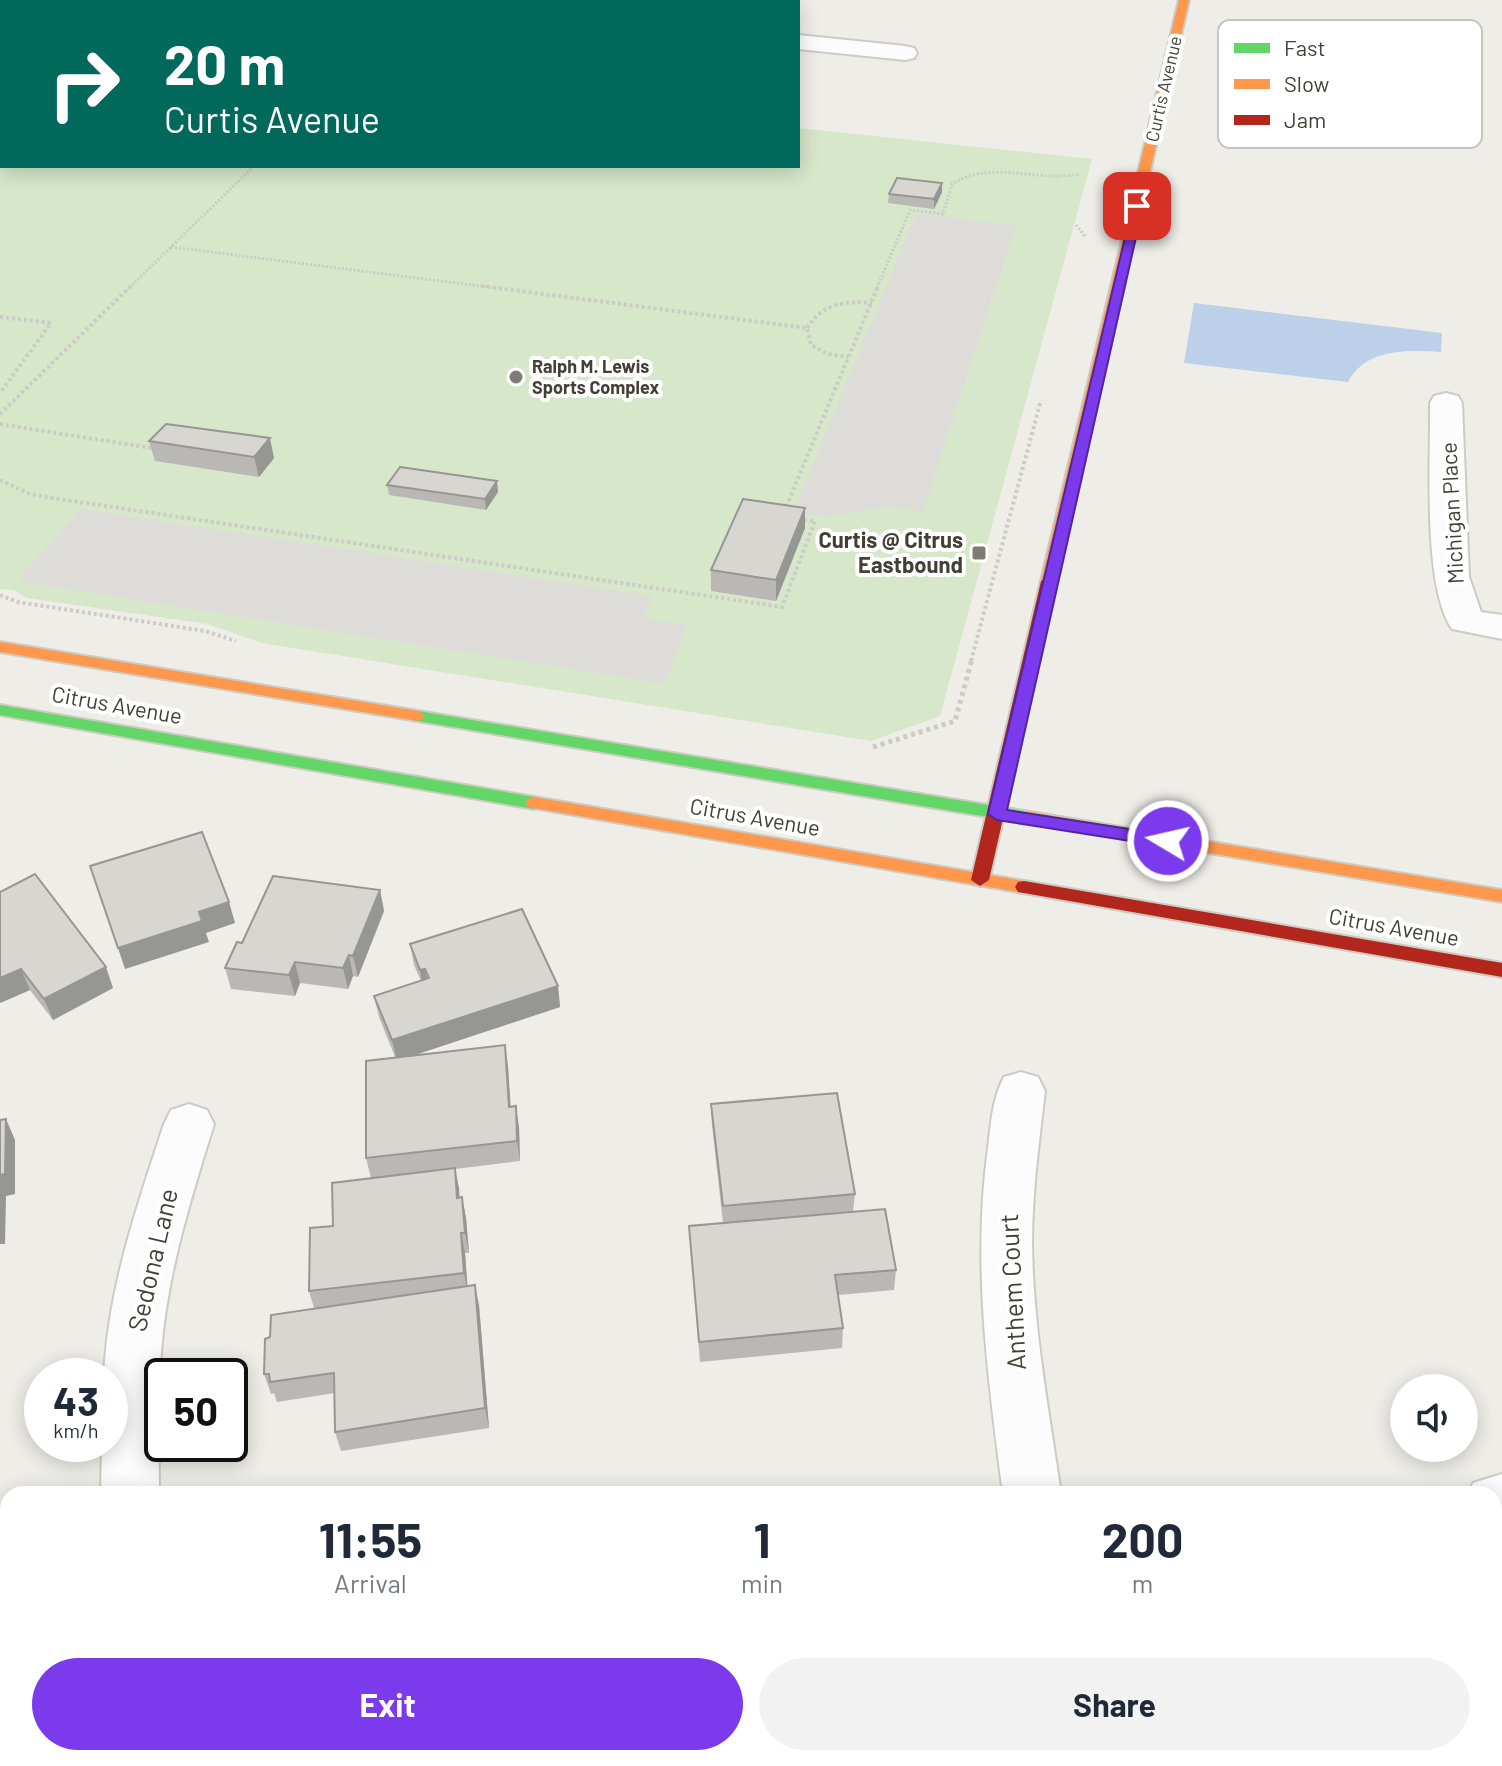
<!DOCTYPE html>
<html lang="en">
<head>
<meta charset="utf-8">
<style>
	body { margin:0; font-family:Barlow,sans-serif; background:#f2f2f3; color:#1f2937; height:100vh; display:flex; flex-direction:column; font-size:30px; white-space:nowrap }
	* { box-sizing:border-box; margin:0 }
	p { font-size:26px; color:#747a83 }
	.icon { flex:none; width:44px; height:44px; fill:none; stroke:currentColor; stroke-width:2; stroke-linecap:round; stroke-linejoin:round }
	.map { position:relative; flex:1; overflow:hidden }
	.drawer { position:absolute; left:0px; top:1486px; width:1502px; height:280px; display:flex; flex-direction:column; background:#fff; border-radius:24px 24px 0 0; box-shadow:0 4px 20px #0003 }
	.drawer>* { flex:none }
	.top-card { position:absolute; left:0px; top:0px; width:800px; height:168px; box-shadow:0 4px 20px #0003; background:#00695c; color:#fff; overflow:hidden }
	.controls { position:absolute; left:1390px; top:1374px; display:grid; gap:16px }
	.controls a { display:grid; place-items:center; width:88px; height:88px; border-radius:50%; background:#fff; box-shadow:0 4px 20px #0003; font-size:40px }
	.speed { position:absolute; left:24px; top:1358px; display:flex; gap:16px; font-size:40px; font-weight:700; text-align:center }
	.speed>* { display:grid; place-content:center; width:104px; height:104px; border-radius:50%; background:#fff; box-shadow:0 4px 20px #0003; line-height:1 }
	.speed small { font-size:20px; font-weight:400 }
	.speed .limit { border:4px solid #111; border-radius:12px; background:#fff; color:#111 }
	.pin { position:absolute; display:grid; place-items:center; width:68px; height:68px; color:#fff; margin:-34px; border-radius:16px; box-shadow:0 4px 12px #0006 }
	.me { position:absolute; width:88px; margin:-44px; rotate:279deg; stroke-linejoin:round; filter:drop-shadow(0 0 6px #0008) }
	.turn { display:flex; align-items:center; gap:28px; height:168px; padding:0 32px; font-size:36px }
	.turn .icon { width:104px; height:104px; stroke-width:2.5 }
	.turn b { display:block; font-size:56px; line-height:68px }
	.eta { display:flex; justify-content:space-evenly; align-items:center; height:136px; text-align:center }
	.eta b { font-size:48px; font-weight:700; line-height:56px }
	.action { display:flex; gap:16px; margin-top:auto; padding:16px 32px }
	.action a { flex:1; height:92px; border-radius:48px; background:#7c3aed; color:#fff; font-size:32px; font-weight:700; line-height:92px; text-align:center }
	.action a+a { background:#f2f2f3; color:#1f2937 }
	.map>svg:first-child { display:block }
	.green { fill:#d7e7ca }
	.parking { fill:#dddcd8 }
	.water { fill:#bcd0e9 }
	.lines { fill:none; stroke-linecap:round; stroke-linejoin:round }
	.street-casing { stroke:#cccbc6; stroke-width:4 }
	.fast-casing { stroke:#cccbbf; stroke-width:4 }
	.slow-casing { stroke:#cccbbf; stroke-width:4 }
	.jam-casing { stroke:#cccbbf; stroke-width:4 }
	.path-far2 { stroke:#cccbc6; stroke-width:3; stroke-dasharray:2 2; stroke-linecap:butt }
	.path-far1 { stroke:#cccbc6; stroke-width:4; stroke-dasharray:3 3; stroke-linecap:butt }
	.path { stroke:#cccbc6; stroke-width:5; stroke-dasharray:4 4; stroke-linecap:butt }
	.street { fill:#fcfcfc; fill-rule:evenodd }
	.fast { fill:#63d668; fill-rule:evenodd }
	.slow { fill:#ff974d; fill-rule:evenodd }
	.jam { fill:#b3261e; fill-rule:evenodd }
	.wall { fill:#b9b8b4 }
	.shaded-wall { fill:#969692 }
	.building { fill:#d7d6d1; stroke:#969692; stroke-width:2 }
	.route { fill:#7c3aed; stroke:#51269a; stroke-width:2 }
	.poi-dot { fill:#7f7c74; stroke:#fff; stroke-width:3 }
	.labels { text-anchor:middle; stroke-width:8; stroke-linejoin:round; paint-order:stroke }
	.far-street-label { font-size:18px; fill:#433f35; stroke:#fff }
	.far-poi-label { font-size:18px; font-weight:bold; fill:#433f35; stroke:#fff; text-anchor:start }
	.street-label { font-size:22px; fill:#433f35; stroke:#fff }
	.poi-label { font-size:22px; font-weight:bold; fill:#433f35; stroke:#fff; text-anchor:end }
	.near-street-label { font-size:26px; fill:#433f35; stroke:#fff }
	.key { fill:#fff; stroke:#c7c5c2; stroke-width:2 }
	.key-label { font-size:22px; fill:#433f35 }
</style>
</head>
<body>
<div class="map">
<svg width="1502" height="1766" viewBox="0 0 1502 1766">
	<rect width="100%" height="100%" fill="#eeede8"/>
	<path class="green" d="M0,45L2,166H798V128L1092,159L940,716L871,741L262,643L207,624L27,598L14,590L0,589Z"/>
	<g class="parking">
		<path d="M916,214L1016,225L923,512L886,507L827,517L793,512Z"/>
		<path d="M81,509L652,596L644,619L688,624L665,684L17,581Z"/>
	</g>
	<path class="water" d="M1194,303L1442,333L1441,352C1407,350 1366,348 1348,382L1184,363Z"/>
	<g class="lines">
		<g class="street-casing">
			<g id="street">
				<path d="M772,0H796L771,2Z"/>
				<path d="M798,35L905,46L914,48L917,53L914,58L905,60L798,49Z"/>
				<path d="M1446,393L1458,396L1462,403L1469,577L1481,612L1502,615V639L1452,629C1422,585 1431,459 1430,403L1434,396Z"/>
				<path d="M1021,1072L1038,1077L1045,1091C1039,1142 1032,1193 1032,1244C1033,1328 1049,1411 1061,1494H1003C988,1378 972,1265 988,1148C991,1124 992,1099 1004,1077Z"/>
				<path d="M189,1104L207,1110L214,1124C191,1198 167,1274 161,1352C156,1399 159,1447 159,1494H101L102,1444H110V1376H104C108,1289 137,1206 164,1124L171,1110Z"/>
				<path d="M1502,1474V1530L1494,1531V1494H1469L1473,1483Z"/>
				<path d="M8,1600V1662L0,1664V1602Z"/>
				<rect x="96" y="1758" width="64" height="8"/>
			</g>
		</g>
		<g class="fast-casing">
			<g id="fast">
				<path d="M0,705L534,797L543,803L534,809L0,715Z"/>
				<path d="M418,711L1024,811L1033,817L1024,823L412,720L410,716Z"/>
			</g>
		</g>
		<g class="slow-casing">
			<g id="slow">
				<path d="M1179,0H1189L1057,581L1049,586L1041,581Z"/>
				<path d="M0,642L418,711L426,716L418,721L0,652Z"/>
				<path d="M534,797L1024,881L1033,887L1024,893L528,807L525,803L528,799Z"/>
				<path d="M1024,811L1502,890V902L1018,821L1015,817Z"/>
			</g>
		</g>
		<g class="jam-casing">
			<g id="jam">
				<path d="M1049,576L1057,581L989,880L980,886L971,880L1041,581Z"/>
				<path d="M1024,881L1502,963V977L1018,892L1015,887L1018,882Z"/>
			</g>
		</g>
		<g class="path-far2">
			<path d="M254,166L171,247L497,288"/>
			<path d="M1076,225L1085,236"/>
			<path d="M129,288L171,247"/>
			<path d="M877,288L910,210L943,214L952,184C991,159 1037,183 1080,174"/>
		</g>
		<g class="path-far1">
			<path d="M481,286L807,328L811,345L828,354L848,357"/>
			<path d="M0,317L51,323L0,393"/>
			<path d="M807,328C823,303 844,301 872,303"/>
			<path d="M0,414L131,286"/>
			<path d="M0,424L157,449"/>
			<path d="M0,480L30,494L52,498L782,607L815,521L798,519"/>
			<path d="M784,512L878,286"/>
			<path d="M0,595L18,602L205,631L236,641"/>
			<path d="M971,661L1041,400"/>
		</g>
		<path class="path" d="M873,747L955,721L972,659"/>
		<use href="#street" class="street"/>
		<use href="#fast" class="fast"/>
		<use href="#slow" class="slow"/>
		<use href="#jam" class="jam"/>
	</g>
	<g class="wall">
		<path d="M942,192L934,209L888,203L889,194Z"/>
		<path d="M149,441L274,458L259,477L155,461Z"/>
		<path d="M387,485L498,492L486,510L389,495Z"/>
		<path d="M805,508V528L776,601L711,591V570Z"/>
		<path d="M380,890L384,911L358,977L353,976L348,989L300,983L295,996L231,989L225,968L242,943Z"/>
		<path d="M0,892L113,988L53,1020L30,990L0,1003Z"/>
		<path d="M410,944L558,986L560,1007L414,1055L508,1066L510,1106L519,1127L520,1161L455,1169L459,1198L462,1197L466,1218L469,1253H465L467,1286L479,1305L489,1428L341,1451L335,1432V1393L277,1402L274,1393L271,1394L264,1374L270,1337L314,1308L309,1291L333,1226L371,1178L366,1158L395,1057L379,1017L374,996L421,981L414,965Z"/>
		<path d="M711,1104L855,1194L853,1212L896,1270L894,1290L838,1295L843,1328L842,1348L700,1362L689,1226L723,1223L712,1125Z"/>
	</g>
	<g class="shaded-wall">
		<path d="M942,183V192L934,209V199Z"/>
		<path d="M270,438L274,458L259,477L254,457Z"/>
		<path d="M497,481L498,492L486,510L485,499Z"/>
		<path d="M805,508V528L776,601V580Z"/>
		<path d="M380,890L384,911L358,977L353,956Z"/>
		<path d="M229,902L235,923L206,933L209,942L125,969L118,948L199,912Z"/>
		<path d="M349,955L353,976L348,989L343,968Z"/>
		<path d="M295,962L300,983L295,996L289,975Z"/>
		<path d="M106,967L113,988L53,1020L44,999Z"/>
		<path d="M21,969L30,990L0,1003V978Z"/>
		<path d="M425,969L429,990L424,991L420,970Z"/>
		<path d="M558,986L560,1007L397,1061L392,1040Z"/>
		<path d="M505,1045L508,1066L512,1127L509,1107Z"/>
		<path d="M516,1106L519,1127L520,1161L517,1141Z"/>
		<path d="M6,1119L15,1140V1194L6,1196L5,1244H0V1175Z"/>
		<path d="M455,1168L459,1188L461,1218L457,1198Z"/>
		<path d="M462,1197L466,1218L469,1253L465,1233Z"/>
		<path d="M461,1233L465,1253L468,1293L464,1273Z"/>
		<path d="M475,1285L479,1305L489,1428L485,1408Z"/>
		<path d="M452,1758H456L457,1766H453Z"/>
	</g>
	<g class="building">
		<path d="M897,178L942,183L934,199L889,194Z"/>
		<path d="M166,424L270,438L254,457L149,441Z"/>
		<path d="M400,467L497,481L485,499L387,485Z"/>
		<path d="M743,499L805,508L776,580L711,570Z"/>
		<path d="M202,832L229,902L199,912L202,921L118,948L90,866Z"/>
		<path d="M35,874L106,967L44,999L21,969L0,978V892Z"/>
		<path d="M273,876L380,890L353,956L349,955L343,968L295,962L289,975L225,968L237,942L242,943Z"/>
		<path d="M522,909L558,986L392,1040L374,996L429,978L425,969L420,970L410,944Z"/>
		<path d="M505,1045L509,1107L516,1106L517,1141L366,1158V1061Z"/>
		<path d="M837,1093L855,1194L723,1206L711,1104Z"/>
		<path d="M6,1119L5,1174L0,1175V1120Z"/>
		<path d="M455,1168L457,1198L462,1197L465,1233H461L464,1273L309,1291L310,1228L333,1226L332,1183Z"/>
		<path d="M885,1209L896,1270L835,1275L843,1328L699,1342L689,1226Z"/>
		<path d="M475,1285L485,1408L335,1432L334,1373L270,1382L269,1374H264L265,1339L270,1337L271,1315Z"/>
		<path d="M277,1758H452L453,1766H277Z"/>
	</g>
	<path class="route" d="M1133,204L1143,206L1007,810L1174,836L1177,841L1168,847L997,820L988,814Z"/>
	<g class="poi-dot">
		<circle cx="516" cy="377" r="8"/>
		<rect x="971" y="545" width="16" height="16" rx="4"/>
	</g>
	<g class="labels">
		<g class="far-street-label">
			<text transform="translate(1164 89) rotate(-77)" y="6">Curtis Avenue</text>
		</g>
		<g class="far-poi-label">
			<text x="532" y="373">Ralph M. Lewis<tspan x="532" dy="21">Sports Complex</tspan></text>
		</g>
		<g class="street-label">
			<text transform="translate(1452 513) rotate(-93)" y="8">Michigan Place</text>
			<text transform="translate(117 705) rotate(10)" y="8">Citrus Avenue</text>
			<text transform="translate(755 817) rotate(10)" y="8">Citrus Avenue</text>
			<text transform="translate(1394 927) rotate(10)" y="8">Citrus Avenue</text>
		</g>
		<g class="poi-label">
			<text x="963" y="548">Curtis @ Citrus<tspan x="963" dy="25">Eastbound</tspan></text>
		</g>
		<g class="near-street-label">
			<text transform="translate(153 1260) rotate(-77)" y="9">Sedona Lane</text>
			<text transform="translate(1013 1292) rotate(-93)" y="9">Anthem Court</text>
		</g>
	</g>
	<rect x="1218" y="20" width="264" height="128" rx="12" class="key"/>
	<rect x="1234" y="43" width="36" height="10" fill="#63d668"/>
	<rect x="1234" y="79" width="36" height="10" fill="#ff974d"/>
	<rect x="1234" y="115" width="36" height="10" fill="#b3261e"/>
	<g class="key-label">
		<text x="1284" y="56">Fast</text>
		<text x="1284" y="92">Slow</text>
		<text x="1284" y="128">Jam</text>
	</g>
</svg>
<div class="controls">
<a><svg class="icon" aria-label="sound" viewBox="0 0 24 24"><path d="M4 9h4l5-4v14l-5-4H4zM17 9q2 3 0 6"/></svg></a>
</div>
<div class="speed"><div>43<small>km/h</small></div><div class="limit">50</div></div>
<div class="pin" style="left:1137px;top:206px;background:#d93025"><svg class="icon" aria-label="arrive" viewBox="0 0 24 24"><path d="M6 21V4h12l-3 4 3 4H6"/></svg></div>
<svg class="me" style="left:1168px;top:841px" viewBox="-20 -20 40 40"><circle r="17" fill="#7c3aed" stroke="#fff" stroke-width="3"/><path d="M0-11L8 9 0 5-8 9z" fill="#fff"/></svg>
<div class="top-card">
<div class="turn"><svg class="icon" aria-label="right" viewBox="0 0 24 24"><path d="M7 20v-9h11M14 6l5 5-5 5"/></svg><div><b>20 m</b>Curtis Avenue</div></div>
</div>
<section class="drawer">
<div class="eta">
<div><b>11:55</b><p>Arrival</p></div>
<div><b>1</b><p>min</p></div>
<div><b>200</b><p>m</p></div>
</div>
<div class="action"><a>Exit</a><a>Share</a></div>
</section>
</div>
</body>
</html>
